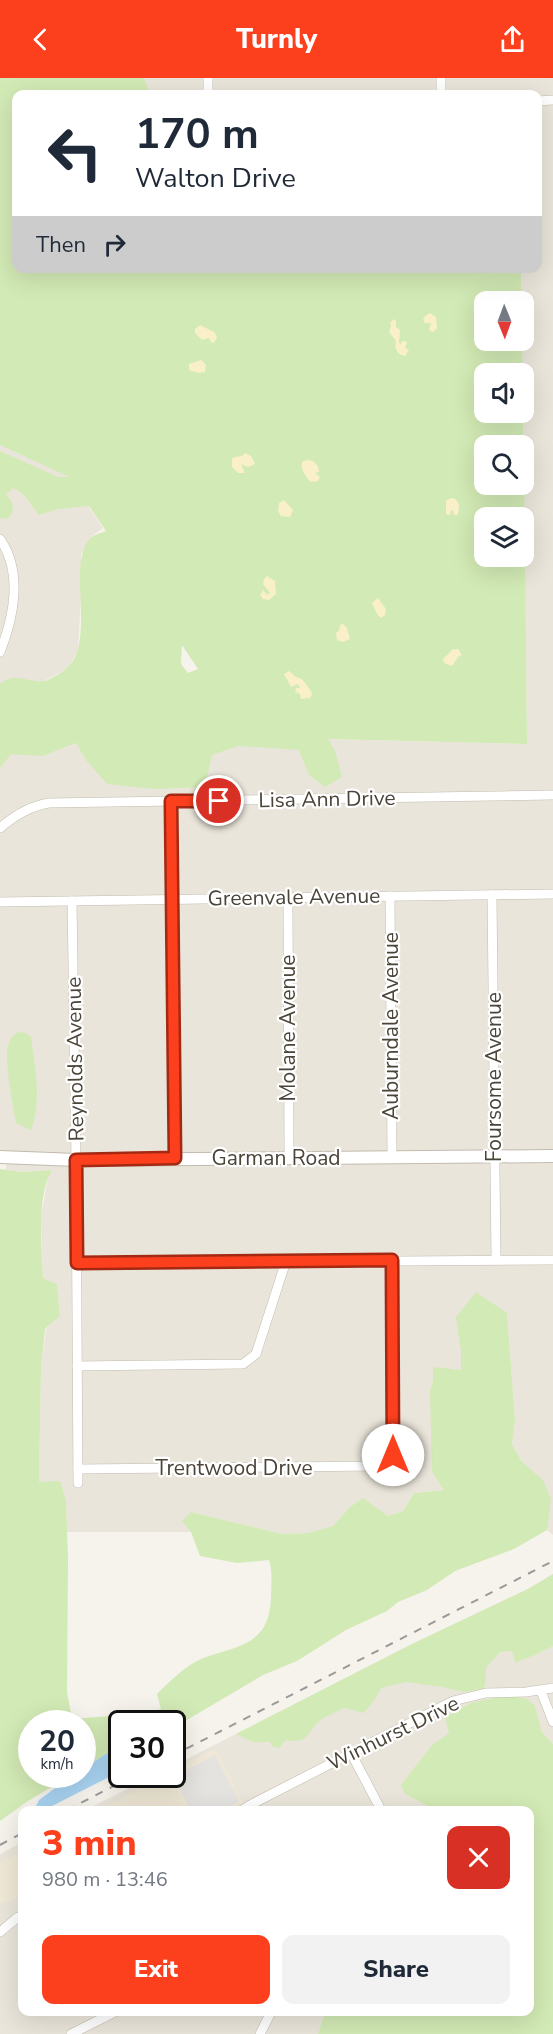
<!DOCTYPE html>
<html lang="en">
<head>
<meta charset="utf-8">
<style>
	body { margin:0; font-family:"Nunito Sans",sans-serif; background:#f2f2f3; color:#1f2937; height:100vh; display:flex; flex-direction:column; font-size:22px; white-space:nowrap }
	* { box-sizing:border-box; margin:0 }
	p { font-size:20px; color:#747a83 }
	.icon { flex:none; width:33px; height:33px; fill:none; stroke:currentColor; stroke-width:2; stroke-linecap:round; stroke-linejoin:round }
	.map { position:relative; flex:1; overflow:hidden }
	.side { position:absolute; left:18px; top:1728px; width:516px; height:210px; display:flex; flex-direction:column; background:#fff; border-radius:12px; box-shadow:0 6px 24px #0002 }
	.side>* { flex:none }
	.guide { position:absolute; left:12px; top:12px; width:530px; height:183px; border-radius:12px; box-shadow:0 6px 24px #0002; background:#fff; color:#1f2937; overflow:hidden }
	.needle { width:39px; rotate:179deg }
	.fabs { position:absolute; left:474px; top:213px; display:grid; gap:12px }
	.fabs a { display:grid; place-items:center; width:60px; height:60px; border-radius:12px; background:#fff; box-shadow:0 6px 24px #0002; font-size:30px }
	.speed { position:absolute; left:18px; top:1632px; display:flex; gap:12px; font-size:30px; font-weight:700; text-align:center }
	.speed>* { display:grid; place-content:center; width:78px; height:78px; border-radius:50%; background:#fff; box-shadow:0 6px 24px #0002; line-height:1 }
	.speed small { font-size:15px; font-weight:400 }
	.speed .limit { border:3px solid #111; border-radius:9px; background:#fff; color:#111 }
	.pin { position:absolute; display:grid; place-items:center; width:51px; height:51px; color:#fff; margin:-26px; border:3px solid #fff; border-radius:50%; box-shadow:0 2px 6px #0007 }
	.me { position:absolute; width:66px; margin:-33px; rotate:0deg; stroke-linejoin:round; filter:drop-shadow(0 0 4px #0008) }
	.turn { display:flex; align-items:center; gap:21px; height:126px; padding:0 24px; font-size:27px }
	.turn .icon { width:78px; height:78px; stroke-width:2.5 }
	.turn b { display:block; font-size:42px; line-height:51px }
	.then { display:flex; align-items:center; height:57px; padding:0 24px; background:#0003; gap:12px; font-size:22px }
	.round { display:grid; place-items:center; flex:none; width:63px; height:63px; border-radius:12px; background:#f2f2f3 }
	.overview { display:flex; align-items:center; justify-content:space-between; height:102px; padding:0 24px }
	h1 { font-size:36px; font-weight:800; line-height:45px; color:#fc3f1d }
	.cta { display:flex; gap:12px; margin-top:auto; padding:12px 24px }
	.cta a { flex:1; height:69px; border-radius:12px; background:#fc3f1d; color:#fff; font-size:24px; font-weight:800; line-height:69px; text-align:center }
	.cta a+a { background:#f2f2f3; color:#1f2937 }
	header { display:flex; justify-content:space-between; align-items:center; height:78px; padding:0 24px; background:#fc3f1d; color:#fff; font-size:27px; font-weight:800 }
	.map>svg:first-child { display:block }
	.residential { fill:#eae5da }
	.education { fill:#efe8d6 }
	.green { fill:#d2eab5; fill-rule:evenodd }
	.sand { fill:#f9efc9 }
	.parking { fill:#e5e3e0 }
	.water { fill:#a9d4f2 }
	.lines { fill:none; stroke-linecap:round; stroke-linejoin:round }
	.minor-casing { stroke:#c2bbae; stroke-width:10 }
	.tertiary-casing { stroke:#c2bbae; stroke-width:14 }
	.minor { stroke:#fff; stroke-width:9 }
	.tertiary { stroke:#fff; stroke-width:12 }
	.rail { stroke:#9a9a9a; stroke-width:2; stroke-dasharray:8 8; stroke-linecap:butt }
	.route-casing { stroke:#a42913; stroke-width:15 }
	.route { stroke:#fc3f1d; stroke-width:10 }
	.labels { text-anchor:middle; stroke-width:4.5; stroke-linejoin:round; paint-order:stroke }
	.street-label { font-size:21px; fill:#4b4439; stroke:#fff }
</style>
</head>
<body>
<header><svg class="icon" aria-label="back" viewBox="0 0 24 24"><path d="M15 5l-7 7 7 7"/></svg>Turnly<svg class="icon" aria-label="share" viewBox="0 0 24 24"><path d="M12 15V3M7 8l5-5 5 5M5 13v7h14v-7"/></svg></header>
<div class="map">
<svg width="553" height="1956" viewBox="0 0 553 1956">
	<rect width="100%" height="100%" fill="#f6f3ec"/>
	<g class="residential">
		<path d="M131,0H553V1457L547,1452L522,1384L512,1366L515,1341L507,1235L461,1273V1292L433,1290V1302L430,1313L444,1412L414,1415L403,1433L388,1438L378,1431L350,1429L333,1448L308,1455L282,1456L191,1434V1454H67L66,1423L39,1404L41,1289L46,1251L60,1237L57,1206L43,1200L41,1139L48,1099L52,1092L22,1094L6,1092V1080L0,1079V367L68,398L103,450L92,458L81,476V516L78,572L68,590L44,603L43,678L76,665L244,659L527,666L522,263L524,224L522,223L521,191L537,190V16H131Z"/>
		<path d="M553,1496V1666L542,1654L535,1628L471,1625L446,1639L450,1655L432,1667L405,1716L435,1732H85L156,1697L172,1696L173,1688L412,1566L528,1511Z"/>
		<path d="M22,1764V1934H325L318,1956H0V1776Z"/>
	</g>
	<g class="education">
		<path d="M216,1670L245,1730L242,1732H99L166,1697L172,1696L173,1693Z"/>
		<path d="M22,1773V1821L20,1819L0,1826V1785Z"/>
	</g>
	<g class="green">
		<path d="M0,0H144L148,11L154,16H16V190L521,191L522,223L484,224V262L522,263L523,295L484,296V334L523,335V367L484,368V406H524V376L527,666L328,661L335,673L342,699L325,709L309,697L299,672L238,668L212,677L205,709L154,711L107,706L86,682L76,665L43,678L11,676L0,690V606C17,593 29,606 44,603C48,603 66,592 68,589C97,561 64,479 93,458C96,456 102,455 106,453L89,428L58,431L39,437C29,425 28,417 13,410L6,416L12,424L13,433L8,441L0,440V373L58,399H69L0,367ZM484,440H524V478H484ZM182,567L198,591L188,595L181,586Z"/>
		<path d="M17,954L26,955L31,959C35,988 42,1024 31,1052L16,1045C13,1028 3,978 9,965C10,961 14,957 17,954Z"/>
		<path d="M0,1091L22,1094L52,1092C36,1118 42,1170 43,1200L57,1206L60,1238L45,1251L41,1289L39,1404L60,1403L66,1423L68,1480L67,1614L72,1641L110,1638H133L161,1631L157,1616C169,1604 185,1588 201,1581C237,1567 269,1569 271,1520C271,1507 273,1494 269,1482L237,1485L200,1478L191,1454L182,1443L191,1434L282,1456L308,1455L333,1448L350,1429L363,1420L388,1438L403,1433L414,1415L444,1412L432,1394L430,1313L433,1302V1289L461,1292V1273L456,1239L476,1214L507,1235L515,1341L512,1366L522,1384L543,1402L551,1422L547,1452L514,1471L455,1493L427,1512L398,1524L387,1533L346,1552L297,1583L263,1597L185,1643L171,1646H122L121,1666L83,1691L82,1646H32V1696L72,1697L28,1723L0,1743Z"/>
		<path d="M553,1496V1568L537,1576L515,1585L512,1573L500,1574L486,1590L485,1607L483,1611L465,1614L442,1609L406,1604L381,1610L375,1621L364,1635L345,1630C337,1633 329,1637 322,1641C306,1652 311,1667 286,1662L279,1670L273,1669L270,1664H253L236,1656L412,1566L528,1511Z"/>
		<path d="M508,1617L527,1621L535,1628L542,1654L553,1666V1956H318L325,1934H530V1732H435L405,1716L401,1707L432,1667L449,1655L445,1639L471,1625Z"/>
	</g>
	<g class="sand">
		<path d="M430,235L436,239L437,250L433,254L429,252L431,245H425L423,242L425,238Z"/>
		<path d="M394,241L396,243V249L400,252L399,265L401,266L402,263H405L407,265L405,270L409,272L405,278C397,277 394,270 396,263L389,254L391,248L390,245Z"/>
		<path d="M200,247L214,254L217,259L214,265L211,264L209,260L202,262L195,255V251Z"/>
		<path d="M201,282L206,287L205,294L199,295L189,292V286Z"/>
		<path d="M245,375L251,378L255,386L248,389L241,386L245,395H238L232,389V381L235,379L242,378Z"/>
		<path d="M306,382L313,383L318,388L319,394L315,395L320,399L318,403L311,404C306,400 300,390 302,384Z"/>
		<path d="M451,420L456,421L459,427L458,437H454L453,432L451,433L450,437L446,436V423Z"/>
		<path d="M284,422L293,432L290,439L281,438L278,433L279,425Z"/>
		<path d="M267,498L275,503L276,516L269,522L263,521L260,517L263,512L267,517L270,515L263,506L264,501Z"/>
		<path d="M378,520L386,531L385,537L381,540L377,536L372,525Z"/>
		<path d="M343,546L347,550L350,561L343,564L337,562L336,555L339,553L340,547Z"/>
		<path d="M453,571H458L462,577L458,579L452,588L444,585L443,581Z"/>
		<path d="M289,593L296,599L302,601L311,613L312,616L310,620L301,621L300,616L295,614L296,610H300L298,606L291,609L284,596Z"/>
	</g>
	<path class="parking" d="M215,1677L239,1723L231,1728L227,1732H191L174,1699Z"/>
	<path class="water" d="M121,1666V1693L50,1729L34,1732L39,1722L73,1697L82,1696L83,1691Z"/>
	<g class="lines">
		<g class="minor-casing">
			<g id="minor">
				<path d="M208,0V16"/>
				<path d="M441,0V16"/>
				<path d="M537,23L553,22"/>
				<path d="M0,461C23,494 14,539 0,574"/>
				<path d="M171,723L175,1080"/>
				<path d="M0,750C15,737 30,728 49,725L553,717"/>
				<path d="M492,817L496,1182"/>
				<path d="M390,818L392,1079"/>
				<path d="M288,820L289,1079"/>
				<path d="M72,823L76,1082L78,1405"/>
				<path d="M0,824L553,816"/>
				<path d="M77,1185L553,1182"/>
				<path d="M77,1288L243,1286L256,1276L286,1183"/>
				<path d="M78,1391L382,1388L389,1383L393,1377L392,1182"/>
				<path d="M541,1613L553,1644"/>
				<path d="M351,1675L381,1732"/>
				<path d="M242,1732L252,1726L453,1623L486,1615L526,1614L553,1610"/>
				<path d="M0,1854L18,1839"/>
				<path d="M71,1956L115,1934"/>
				<path d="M260,1956L271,1934"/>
			</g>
		</g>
		<g class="tertiary-casing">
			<path id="tertiary" d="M0,1079L76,1082L553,1078"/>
		</g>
		<use href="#minor" class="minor"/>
		<use href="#tertiary" class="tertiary"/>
		<g class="rail">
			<path d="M172,1678L553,1483"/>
			<path d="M67,1732L137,1696"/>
			<path d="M0,1767L22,1755"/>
		</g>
	</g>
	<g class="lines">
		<g class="route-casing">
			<path id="route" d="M219,723H171L175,1080L76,1082L77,1185L392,1182L393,1377"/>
		</g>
		<use href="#route" class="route"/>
	</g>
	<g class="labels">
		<g class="street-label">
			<text transform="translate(327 721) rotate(-1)" y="7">Lisa Ann Drive</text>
			<text transform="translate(294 819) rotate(-1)" y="7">Greenvale Avenue</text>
			<text transform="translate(391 948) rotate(-90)" y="7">Auburndale Avenue</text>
			<text transform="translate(288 950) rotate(-90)" y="7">Molane Avenue</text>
			<text transform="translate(75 981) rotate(-91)" y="7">Reynolds Avenue</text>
			<text transform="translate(494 999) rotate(-90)" y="7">Foursome Avenue</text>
			<text x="276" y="1087">Garman Road</text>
			<text x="234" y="1397">Trentwood Drive</text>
			<text transform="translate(393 1655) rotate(-26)" y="7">Winhurst Drive</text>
		</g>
	</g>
</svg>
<div class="fabs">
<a><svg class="needle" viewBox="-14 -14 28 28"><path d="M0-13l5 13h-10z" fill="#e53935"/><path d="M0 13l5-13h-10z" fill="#747a83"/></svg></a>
<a><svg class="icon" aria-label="sound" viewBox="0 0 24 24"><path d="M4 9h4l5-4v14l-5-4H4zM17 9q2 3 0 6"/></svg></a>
<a><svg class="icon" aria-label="search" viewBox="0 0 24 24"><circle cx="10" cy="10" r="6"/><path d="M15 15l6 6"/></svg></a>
<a><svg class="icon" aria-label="layers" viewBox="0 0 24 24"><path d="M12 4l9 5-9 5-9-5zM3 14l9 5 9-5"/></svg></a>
</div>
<div class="speed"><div>20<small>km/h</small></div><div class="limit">30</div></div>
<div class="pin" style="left:219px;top:723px;background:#d93025"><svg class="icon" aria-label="arrive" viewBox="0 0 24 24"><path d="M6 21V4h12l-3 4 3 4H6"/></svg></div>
<svg class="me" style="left:393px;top:1377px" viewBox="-20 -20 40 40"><circle r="19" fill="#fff"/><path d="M0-13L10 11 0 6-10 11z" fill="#fc3f1d"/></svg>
<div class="guide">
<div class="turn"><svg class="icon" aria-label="left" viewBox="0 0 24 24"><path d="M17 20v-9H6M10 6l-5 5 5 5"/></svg><div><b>170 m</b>Walton Drive</div></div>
<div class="then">Then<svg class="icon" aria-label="right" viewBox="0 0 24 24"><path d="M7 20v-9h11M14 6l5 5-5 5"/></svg></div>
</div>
<section class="side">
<div class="overview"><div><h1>3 min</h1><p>980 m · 13:46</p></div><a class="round" style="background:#d93025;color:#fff"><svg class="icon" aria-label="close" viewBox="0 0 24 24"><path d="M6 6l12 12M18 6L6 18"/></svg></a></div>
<div class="cta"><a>Exit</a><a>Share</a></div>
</section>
</div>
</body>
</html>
